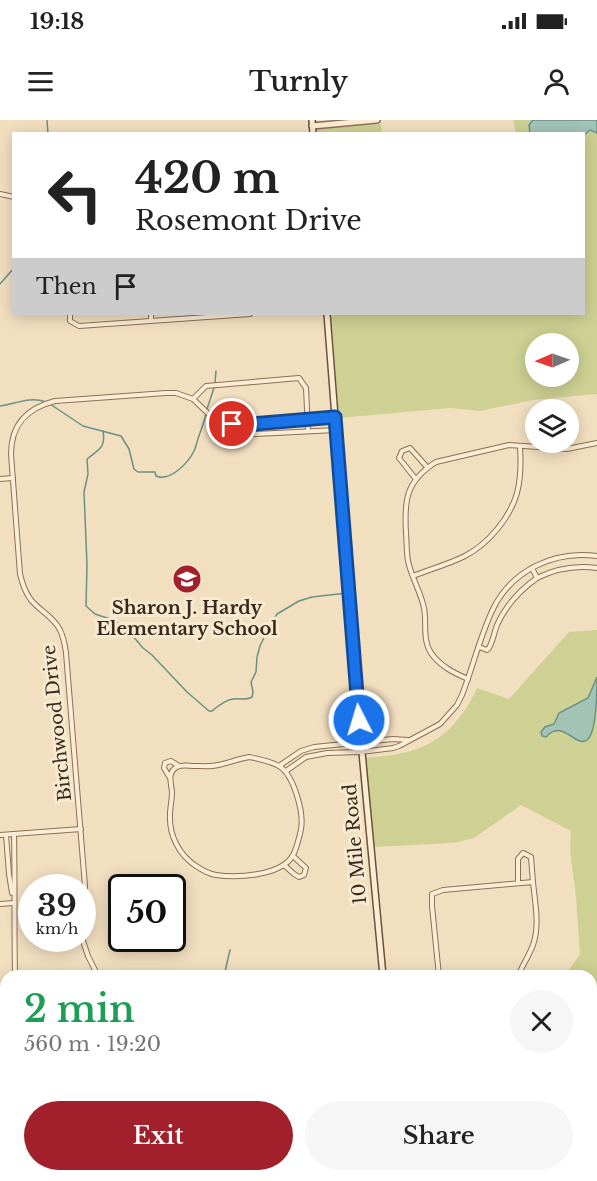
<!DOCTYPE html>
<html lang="en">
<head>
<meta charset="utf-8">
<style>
	body { margin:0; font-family:"Libre Baskerville",serif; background:#f6f6f6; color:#222; height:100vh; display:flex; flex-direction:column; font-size:22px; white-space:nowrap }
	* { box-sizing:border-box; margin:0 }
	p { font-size:20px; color:#767676 }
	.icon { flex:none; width:33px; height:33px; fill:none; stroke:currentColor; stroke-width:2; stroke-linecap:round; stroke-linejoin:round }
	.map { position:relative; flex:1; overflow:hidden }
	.side { position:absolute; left:0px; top:850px; width:597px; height:212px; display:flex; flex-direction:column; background:#fff; border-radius:18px 18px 0 0; box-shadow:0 3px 15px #0003 }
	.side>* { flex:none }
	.banner { position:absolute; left:12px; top:12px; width:573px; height:183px; border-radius:0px; box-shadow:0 3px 15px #0003; background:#fff; color:#222; overflow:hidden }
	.needle { width:39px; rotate:268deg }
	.tools { position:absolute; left:525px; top:213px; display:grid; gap:12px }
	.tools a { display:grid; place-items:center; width:54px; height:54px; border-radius:50%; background:#fff; box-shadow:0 3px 15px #0003; font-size:30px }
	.speed { position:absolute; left:18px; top:754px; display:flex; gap:12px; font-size:30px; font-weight:700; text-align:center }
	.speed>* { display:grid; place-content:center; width:78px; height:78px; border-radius:50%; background:#fff; box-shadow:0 3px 15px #0003; line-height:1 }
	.speed small { font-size:15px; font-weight:400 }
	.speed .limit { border:3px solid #111; border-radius:9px; background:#fff; color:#111 }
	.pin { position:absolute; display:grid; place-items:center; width:51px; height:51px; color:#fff; margin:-26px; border:3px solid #fff; border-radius:50%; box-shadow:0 2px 6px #0007 }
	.me { position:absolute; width:66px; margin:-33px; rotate:355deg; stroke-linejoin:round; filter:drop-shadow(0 0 4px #0008) }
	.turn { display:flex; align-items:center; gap:21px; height:126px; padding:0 24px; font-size:27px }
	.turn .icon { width:78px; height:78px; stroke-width:2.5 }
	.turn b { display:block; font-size:42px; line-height:51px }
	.then { display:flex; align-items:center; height:57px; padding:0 24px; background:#0003; gap:12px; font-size:22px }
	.round { display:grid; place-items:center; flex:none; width:63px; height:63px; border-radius:32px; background:#f6f6f6 }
	.headline { display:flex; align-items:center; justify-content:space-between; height:102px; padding:0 24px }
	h1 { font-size:36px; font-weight:600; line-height:45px; color:#1e9e55 }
	.button { display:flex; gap:12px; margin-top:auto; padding:12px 24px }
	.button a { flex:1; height:69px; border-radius:36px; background:#a1202b; color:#fff; font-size:24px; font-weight:600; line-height:69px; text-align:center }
	.button a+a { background:#f6f6f6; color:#222 }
	.status { display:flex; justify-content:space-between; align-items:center; height:42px; padding:0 30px; background:#fff; direction:ltr }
	.status svg { height:16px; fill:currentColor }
	header { display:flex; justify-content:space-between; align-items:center; height:78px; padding:0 24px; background:#fff; font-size:27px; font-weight:600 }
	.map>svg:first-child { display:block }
	.green { fill:#ced193; fill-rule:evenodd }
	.water { fill:#a3c3b7; stroke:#699285; stroke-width:1.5 }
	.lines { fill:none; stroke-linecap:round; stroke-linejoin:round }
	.stream { stroke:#699285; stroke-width:1.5 }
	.minor-casing { stroke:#8c6f56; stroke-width:6 }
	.tertiary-casing { stroke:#8c6f56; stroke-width:8 }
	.secondary-casing { stroke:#6e5039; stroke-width:8 }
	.minor { stroke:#fcedd4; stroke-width:4 }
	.tertiary { stroke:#fcedd4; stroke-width:5 }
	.secondary { stroke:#fcedd4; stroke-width:5 }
	.route-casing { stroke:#114b97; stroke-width:15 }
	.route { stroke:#1a73e8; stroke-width:10 }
	.labels { text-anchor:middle; stroke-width:6; stroke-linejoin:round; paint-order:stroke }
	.poi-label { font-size:18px; font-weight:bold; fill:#3b281c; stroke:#f8ead0 }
	.street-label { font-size:18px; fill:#3b281c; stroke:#f8ead0 }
</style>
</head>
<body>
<div class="status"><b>19:18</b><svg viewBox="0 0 49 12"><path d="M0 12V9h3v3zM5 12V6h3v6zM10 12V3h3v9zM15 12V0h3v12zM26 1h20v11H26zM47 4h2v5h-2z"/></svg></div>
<header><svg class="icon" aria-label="menu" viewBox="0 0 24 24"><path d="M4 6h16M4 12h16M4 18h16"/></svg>Turnly<svg class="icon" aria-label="person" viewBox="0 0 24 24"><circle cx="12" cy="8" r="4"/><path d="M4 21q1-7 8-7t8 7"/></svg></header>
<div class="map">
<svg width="597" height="1061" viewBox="0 0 597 1061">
	<rect width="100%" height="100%" fill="#f2dfc0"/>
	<g class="green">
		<path d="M513,0H597V274L533,280L480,291L450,288L339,298L331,194H584V14L516,13ZM536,224H568V256H536Z"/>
		<path d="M381,4L382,13H316V9Z"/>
		<path d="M597,510V943L591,940V856H565L580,834L576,777L570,730L571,711L521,685L474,718L453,723L373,727L365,638C379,636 393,636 407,632C441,624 463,599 477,568L509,579L569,512Z"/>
	</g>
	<g class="water">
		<path d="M533,0H597V13L590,10L584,15V14L530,13L529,5Z"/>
		<path d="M597,557C597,571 597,613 587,620C575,628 563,598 546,617L542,616L541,612L545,607L554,604L559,593L588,578Z"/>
	</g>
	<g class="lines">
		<g class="stream">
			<path d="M47,0L48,14"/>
			<path d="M0,164L14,148"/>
			<path d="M215,263L216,251"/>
			<path d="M50,284L83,306L121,316L129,329L134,349L138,352H155L156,356C170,362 188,343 194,331C196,327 196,325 197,322C200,312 204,303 206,294"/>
			<path d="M0,286C16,284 29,276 46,282"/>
			<path d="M207,289L214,268"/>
			<path d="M103,311C106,328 99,329 87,339L88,354L84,372L87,445L86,486L95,494L113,500L127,509L143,528L152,535L187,572L209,591H212C218,586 225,580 233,579C241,578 245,581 252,577L253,572L251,562L256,552L257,537L260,526L267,511L277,494L299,481L312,477L347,473"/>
			<path d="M224,856L230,830"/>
			<path d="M0,973H6"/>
		</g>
		<g class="minor-casing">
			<g id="minor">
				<path d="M0,74L14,77"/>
				<path d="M70,194V201L79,206L250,194"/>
				<path d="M151,194V201"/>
				<path d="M193,279L206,266L299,258L306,268L308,311"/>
				<path d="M225,304L241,305L335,297"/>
				<path d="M415,358L399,338L402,331L410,328L427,347"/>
				<path d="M0,359L13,358"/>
				<path d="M413,456C431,449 449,444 465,436C488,424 510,398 517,373C521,358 521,342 520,327"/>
				<path d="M537,458C557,448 575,445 597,448"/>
				<path d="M479,527L487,530L489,528C493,521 494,513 497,505C506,485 520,470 537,458L532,448"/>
				<path d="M468,559C454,553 440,546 431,533C422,519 427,503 424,488C421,473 413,460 409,445C406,435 407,423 406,413C404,380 406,361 436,342L509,325L567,329L597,323"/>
				<path d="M249,637C259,639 270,641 279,646C294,655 304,693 301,709C300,715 296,730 293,735C282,756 237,758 216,755C209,754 202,750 196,746C179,735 169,715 170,695C170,687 172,680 172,672C171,663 167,652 177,647C182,644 189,646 195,646C202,646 211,647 218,645C228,643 238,639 249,637Z"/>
				<path d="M279,646L301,631L314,627L393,619L408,620"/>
				<path d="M286,651L306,637L327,633L361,632L393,628L399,626L440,604L457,585L462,575C473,547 480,516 493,489C512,450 555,430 597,436"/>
				<path d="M170,658L164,648L165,643L171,641L179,646"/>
				<path d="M14,714C15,760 14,807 15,853L16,856"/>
				<path d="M0,715L81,709"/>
				<path d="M6,715L9,754L12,773"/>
				<path d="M284,745L294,754L299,757L304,755L306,748L293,736"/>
				<path d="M518,763V739L523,733L531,737L533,762"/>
				<path d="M0,784L14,783"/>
				<path d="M98,856L88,836L83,821L85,766L66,533C65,526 64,518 60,510C54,497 40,491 31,480C25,472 22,463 20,454L11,334C11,304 27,288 55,281L166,273H176L193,279L215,300L231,310L238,313L256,314L336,310"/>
				<path d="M275,856L319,853L320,856"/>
				<path d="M439,856L432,786V774L443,770L533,762C535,783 540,805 533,825C529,836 522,846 518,856"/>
				<path d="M0,918H6"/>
				<path d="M591,998H597"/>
				<path d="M0,1022L6,1024"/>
				<path d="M84,1056L96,1061"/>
				<path d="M340,1056V1061"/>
				<path d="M460,1056V1061"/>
				<path d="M533,1056L534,1061"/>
				<path d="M181,1061L189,1056"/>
			</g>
		</g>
		<g class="tertiary-casing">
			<path id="tertiary" d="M312,6L377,0"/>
		</g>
		<g class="secondary-casing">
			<g id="secondary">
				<path d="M312,0L313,14"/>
				<path d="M327,194L357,579L383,856"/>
				<path d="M401,1056V1061"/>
			</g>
		</g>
		<use href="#minor" class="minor"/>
		<use href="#tertiary" class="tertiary"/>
		<use href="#secondary" class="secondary"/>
	</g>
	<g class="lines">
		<g class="route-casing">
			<path id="route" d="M232,304L241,305L335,297L359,600"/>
		</g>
		<use href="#route" class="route"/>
	</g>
	<defs>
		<g id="school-disc" transform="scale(1.5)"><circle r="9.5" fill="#a1202b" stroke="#f8ead0"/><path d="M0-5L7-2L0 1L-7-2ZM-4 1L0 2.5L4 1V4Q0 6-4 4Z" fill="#fff"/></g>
	</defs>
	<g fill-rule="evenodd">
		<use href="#school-disc" x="187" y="459"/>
	</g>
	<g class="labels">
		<g class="poi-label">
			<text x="187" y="494">Sharon J. Hardy<tspan x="187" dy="21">Elementary School</tspan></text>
		</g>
		<g class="street-label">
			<text transform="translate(57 603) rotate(-96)" y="6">Birchwood Drive</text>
			<text transform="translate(355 724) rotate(-95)" y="6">10 Mile Road</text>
		</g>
	</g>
</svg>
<div class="tools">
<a><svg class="needle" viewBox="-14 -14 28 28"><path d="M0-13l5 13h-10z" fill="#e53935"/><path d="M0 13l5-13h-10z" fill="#767676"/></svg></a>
<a><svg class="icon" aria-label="layers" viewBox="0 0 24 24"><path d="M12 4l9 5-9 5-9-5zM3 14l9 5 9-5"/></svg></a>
</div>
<div class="speed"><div>39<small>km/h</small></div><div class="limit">50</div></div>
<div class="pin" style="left:232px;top:304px;background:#d93025"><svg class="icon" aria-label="arrive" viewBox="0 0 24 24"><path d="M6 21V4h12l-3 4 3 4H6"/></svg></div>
<svg class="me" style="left:359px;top:600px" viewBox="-20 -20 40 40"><circle r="17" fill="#1a73e8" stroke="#fff" stroke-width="3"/><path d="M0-11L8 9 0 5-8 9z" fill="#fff"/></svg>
<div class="banner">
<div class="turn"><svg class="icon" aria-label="left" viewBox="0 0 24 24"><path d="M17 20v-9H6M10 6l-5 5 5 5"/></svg><div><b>420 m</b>Rosemont Drive</div></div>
<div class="then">Then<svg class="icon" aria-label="arrive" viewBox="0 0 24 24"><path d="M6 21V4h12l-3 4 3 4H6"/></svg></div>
</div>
<section class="side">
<div class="headline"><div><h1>2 min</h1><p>560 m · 19:20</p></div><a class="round"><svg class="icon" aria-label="close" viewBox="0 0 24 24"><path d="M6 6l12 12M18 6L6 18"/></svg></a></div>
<div class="button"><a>Exit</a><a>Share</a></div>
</section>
</div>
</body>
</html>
